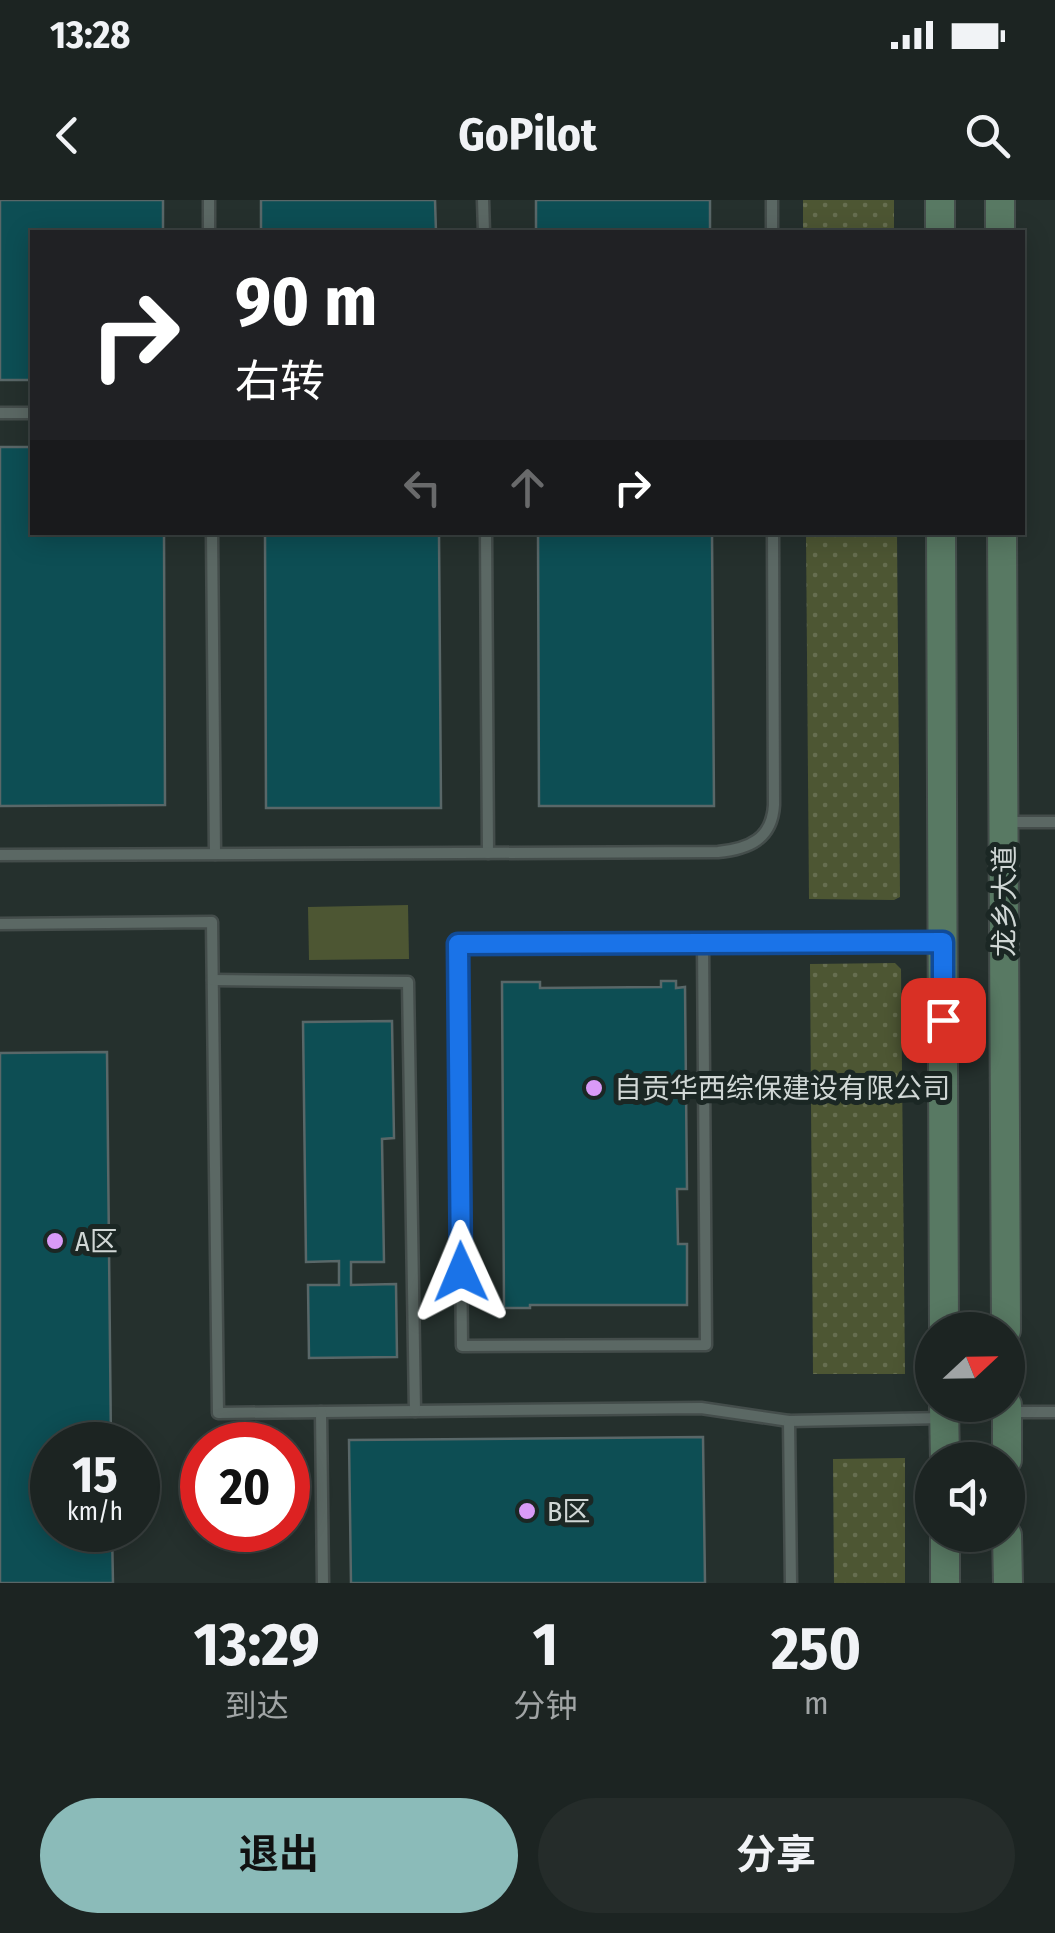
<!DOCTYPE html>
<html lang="zh">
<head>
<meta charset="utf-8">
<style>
	body { margin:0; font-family:"Fira Sans Condensed","Noto Sans SC",sans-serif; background:#252c2a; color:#f1f3f6; height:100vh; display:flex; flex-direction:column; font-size:38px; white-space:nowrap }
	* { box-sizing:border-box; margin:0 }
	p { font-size:32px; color:#a0a4a5 }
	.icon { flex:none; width:55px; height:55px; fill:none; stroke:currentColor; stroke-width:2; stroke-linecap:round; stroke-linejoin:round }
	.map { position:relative; height:1383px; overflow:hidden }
	.side { display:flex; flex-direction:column; background:#1c2422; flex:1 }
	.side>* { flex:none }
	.banner { position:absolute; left:30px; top:30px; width:995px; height:305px; border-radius:0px; box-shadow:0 5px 25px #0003,0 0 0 2px #3a4140; background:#202124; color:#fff; overflow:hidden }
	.needle { width:65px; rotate:68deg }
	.controls { position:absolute; left:915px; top:1112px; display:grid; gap:20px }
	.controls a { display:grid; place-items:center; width:110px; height:110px; border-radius:50%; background:#1c2422; box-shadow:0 5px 25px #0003,0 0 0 2px #3a4140; font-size:50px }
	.speed { position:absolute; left:30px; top:1222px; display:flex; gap:20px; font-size:50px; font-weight:700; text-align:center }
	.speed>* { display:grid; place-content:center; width:130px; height:130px; border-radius:50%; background:#1c2422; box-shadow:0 5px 25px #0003,0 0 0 2px #3a4140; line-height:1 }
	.speed small { font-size:25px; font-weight:400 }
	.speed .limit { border:15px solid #d22; background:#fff; color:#111 }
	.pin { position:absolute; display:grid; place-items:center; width:85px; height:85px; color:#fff; margin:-42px; border-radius:20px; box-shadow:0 5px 15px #0006 }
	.me { position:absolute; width:110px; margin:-55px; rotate:359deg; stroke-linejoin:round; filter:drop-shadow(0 0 8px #0008) }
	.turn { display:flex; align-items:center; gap:35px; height:210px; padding:0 40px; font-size:45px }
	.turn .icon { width:130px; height:130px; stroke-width:2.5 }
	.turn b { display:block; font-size:70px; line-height:85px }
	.lanes { display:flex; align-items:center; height:95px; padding:0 40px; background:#0003; justify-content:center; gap:50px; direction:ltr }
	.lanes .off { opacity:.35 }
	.eta { display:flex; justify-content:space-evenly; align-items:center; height:170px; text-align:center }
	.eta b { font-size:60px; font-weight:700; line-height:70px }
	.primary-button { display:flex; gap:20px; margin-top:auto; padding:20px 40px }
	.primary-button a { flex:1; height:115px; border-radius:60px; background:#8bbbb9; color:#111; font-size:40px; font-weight:700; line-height:115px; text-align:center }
	.primary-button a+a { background:#252c2a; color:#f1f3f6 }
	.status { display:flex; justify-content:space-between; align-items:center; height:70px; padding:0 50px; background:#1c2422; direction:ltr }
	.status svg { height:28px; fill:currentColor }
	header { display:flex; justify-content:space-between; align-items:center; height:130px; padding:0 40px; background:#1c2422; font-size:45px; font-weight:700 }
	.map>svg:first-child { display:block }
	.grass { fill:url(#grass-dots) }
	.green { fill:#4d5633 }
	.building { fill:#0d4e54; stroke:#596768; stroke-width:2.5 }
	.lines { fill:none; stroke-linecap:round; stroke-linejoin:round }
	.service-casing { stroke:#444d4b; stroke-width:15 }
	.secondary-casing { stroke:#444d4b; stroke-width:32 }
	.service { stroke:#5b6864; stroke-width:10 }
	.secondary { stroke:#587963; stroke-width:28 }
	.route-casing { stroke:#114b97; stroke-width:25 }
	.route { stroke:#1a73e8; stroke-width:18 }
	.poi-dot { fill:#d99af7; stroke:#1b2724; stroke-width:4 }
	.labels { text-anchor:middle; stroke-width:10; stroke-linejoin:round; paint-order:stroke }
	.street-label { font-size:28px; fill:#d0d7d5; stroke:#1b2724 }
	.poi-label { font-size:28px; fill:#d0d7d5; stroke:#1b2724; text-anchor:start }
</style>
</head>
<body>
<div class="status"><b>13:28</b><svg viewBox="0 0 49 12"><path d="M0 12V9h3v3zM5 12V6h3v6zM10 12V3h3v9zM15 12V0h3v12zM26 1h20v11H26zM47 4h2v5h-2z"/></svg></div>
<header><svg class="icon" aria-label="back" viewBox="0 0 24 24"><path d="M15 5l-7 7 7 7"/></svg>GoPilot<svg class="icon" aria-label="search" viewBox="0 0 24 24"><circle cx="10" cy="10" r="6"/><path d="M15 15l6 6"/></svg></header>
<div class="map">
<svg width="1055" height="1383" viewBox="0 0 1055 1383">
	<defs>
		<pattern id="grass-dots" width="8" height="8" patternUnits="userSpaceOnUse" patternTransform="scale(2.5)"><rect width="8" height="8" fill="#4d5633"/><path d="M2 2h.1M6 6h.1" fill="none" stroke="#666e50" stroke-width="1.8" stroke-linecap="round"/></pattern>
	</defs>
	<rect width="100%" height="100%" fill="#25302d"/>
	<g class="grass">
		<rect x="803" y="0" width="91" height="32"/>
		<path d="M806,333H897L900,697L894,700L809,699Z"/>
		<path d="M895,763L901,769L905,1174H813L810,764Z"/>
		<path d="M905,1258V1383H834L833,1259Z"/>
	</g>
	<path class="green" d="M408,705L409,759L309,760L308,707Z"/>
	<g class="building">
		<path d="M0,0H163V32H32V180H0Z"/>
		<path d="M261,0H435L436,32H261Z"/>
		<rect x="536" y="0" width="174" height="32"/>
		<path d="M0,247H32V332H164L165,605L0,606Z"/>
		<path d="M265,332H439L441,608H266Z"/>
		<path d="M538,332H712L714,606H539Z"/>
		<path d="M661,781H676V788L685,787L687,989H677L678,1044H687V1105H530V1108H504L502,782H540V788L661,787Z"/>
		<path d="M392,821L394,938L382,939L384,1062H351V1085L396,1084L397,1157L309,1158L308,1085H339V1061L306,1062L303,822Z"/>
		<path d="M107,852L111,1245H52V1330H112L113,1383H0V853Z"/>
		<path d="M703,1237L705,1383H351L349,1240Z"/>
	</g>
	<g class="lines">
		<g class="service-casing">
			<g id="service">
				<path d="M209,0V32"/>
				<path d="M483,0L484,32"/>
				<path d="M772,0V32"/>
				<path d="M0,213H32"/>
				<path d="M212,332L215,654"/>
				<path d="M486,332L488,653"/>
				<path d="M1004,622H1055"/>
				<path d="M0,655L718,652C749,649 772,639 774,605L773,332"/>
				<path d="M0,724L212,722L218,1213L701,1208L789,1221L944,1218"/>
				<path d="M703,743L706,1145L462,1146L458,744L939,742"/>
				<path d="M213,780L408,782L415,1211"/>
				<path d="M321,1212L323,1383"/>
				<path d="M1008,1212H1055"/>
				<path d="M789,1221L791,1383"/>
			</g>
		</g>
		<g class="secondary-casing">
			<g id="secondary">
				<path d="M940,0V32"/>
				<path d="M1000,0V32"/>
				<path d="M941,332L944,1130"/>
				<path d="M1002,332L1006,1130"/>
				<path d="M944,1205L945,1260"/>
				<path d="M1007,1205V1260"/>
				<path d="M945,1335V1383"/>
				<path d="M1007,1335L1008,1383"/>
			</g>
		</g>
		<use href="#service" class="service"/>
		<use href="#secondary" class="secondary"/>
	</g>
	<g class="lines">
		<g class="route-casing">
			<path id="route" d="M461,1072L458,744L943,742V820"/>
		</g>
		<use href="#route" class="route"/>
	</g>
	<g class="poi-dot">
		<circle cx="594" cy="888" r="10"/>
		<circle cx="55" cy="1041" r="10"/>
		<circle cx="527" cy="1311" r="10"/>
	</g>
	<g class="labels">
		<g class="street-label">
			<text transform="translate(1004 701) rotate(-90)" y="10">龙乡大道</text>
		</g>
		<g class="poi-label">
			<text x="614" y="898">自贡华西综保建设有限公司</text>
			<text x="75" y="1051">A区</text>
			<text x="547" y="1321">B区</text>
		</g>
	</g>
</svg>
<div class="controls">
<a><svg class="needle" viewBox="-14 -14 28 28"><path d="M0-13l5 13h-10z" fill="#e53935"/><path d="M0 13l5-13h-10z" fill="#a0a4a5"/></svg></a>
<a><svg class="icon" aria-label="sound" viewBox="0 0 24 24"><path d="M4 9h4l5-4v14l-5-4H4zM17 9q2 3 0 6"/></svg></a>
</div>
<div class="speed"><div>15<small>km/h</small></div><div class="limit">20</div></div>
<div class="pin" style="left:943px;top:820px;background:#d93025"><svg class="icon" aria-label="arrive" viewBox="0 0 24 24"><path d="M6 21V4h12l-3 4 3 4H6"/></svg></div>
<svg class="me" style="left:461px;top:1072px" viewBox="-20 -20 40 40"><path d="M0-17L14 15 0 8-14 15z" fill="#1a73e8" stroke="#fff" stroke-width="4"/></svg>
<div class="banner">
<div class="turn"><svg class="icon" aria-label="right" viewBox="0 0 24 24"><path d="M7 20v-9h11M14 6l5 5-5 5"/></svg><div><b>90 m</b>右转</div></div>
<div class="lanes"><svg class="icon off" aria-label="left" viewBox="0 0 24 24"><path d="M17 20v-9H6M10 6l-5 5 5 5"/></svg><svg class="icon off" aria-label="ahead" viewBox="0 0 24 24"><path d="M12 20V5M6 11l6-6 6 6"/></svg><svg class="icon" aria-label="right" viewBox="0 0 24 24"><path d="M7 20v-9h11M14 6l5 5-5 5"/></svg></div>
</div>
</div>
<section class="side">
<div class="eta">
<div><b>13:29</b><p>到达</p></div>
<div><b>1</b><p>分钟</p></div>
<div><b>250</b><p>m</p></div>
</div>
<div class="primary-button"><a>退出</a><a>分享</a></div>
</section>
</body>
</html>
